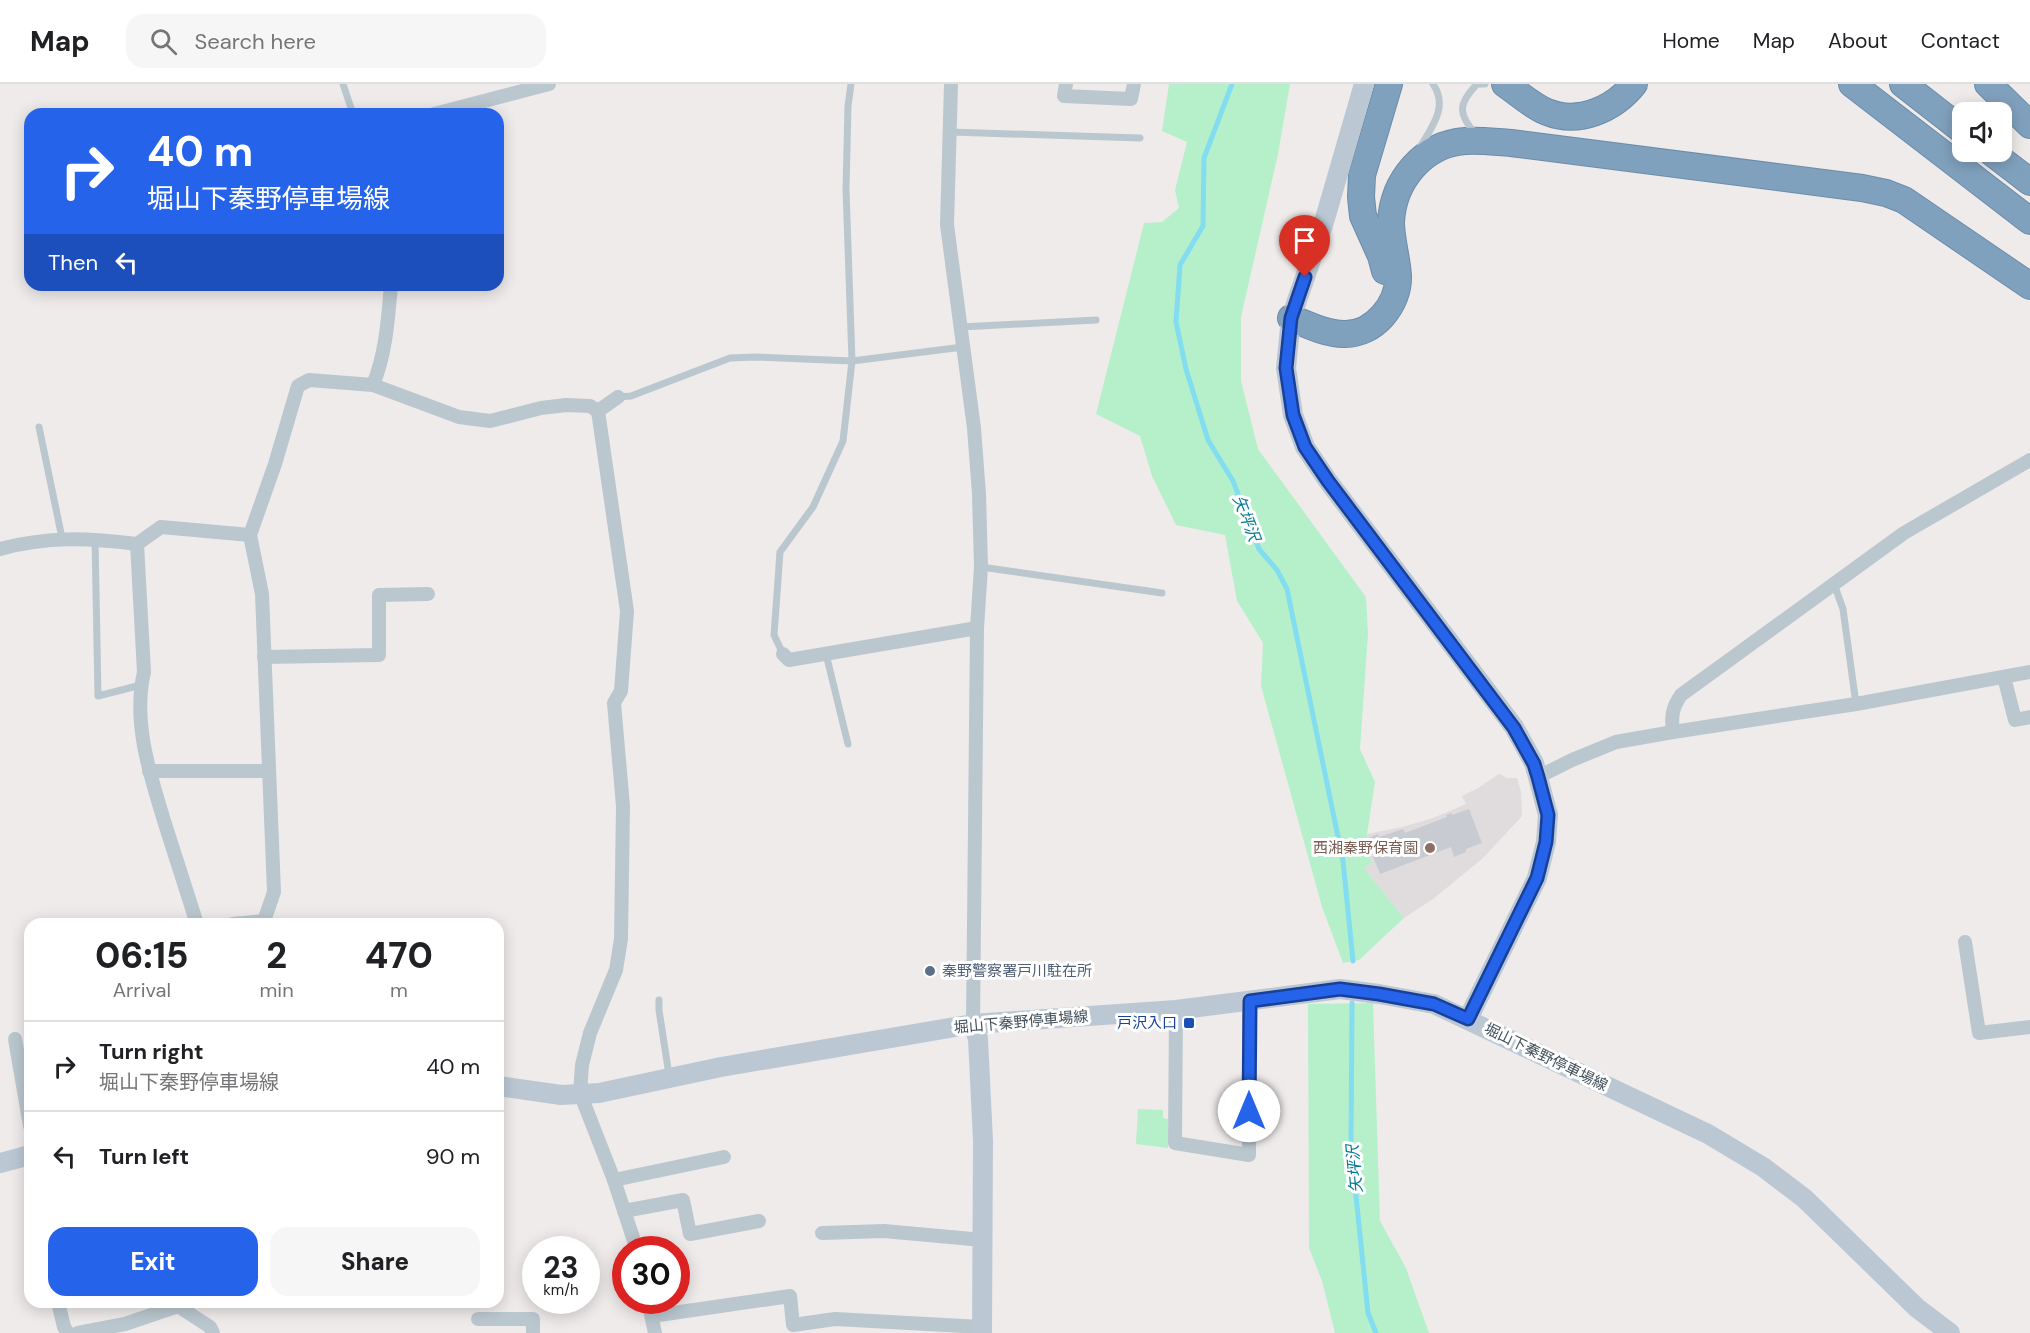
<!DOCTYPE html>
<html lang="en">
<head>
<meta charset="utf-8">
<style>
	body { margin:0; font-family:"DM Sans","Noto Sans JP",sans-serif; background:#f6f6f6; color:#202124; height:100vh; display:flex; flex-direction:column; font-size:22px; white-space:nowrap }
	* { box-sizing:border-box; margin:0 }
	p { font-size:20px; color:#757577 }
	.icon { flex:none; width:33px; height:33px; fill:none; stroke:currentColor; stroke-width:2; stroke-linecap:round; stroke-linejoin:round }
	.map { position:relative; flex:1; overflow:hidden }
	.drawer { position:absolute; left:24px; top:834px; width:480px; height:390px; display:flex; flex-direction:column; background:#fff; border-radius:18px; box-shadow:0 3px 15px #0003 }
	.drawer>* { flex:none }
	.top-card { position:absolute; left:24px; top:24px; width:480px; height:183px; border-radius:18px; box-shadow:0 3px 15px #0003; background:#2563eb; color:#fff; overflow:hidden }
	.tools { position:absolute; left:1952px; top:18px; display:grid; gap:12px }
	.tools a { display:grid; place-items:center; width:60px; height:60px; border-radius:12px; background:#fff; box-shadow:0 3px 15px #0003; font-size:30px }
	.speed { position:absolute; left:522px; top:1152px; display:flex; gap:12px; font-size:30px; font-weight:700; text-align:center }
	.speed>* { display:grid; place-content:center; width:78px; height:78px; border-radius:50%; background:#fff; box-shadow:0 3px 15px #0003; line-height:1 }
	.speed small { font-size:15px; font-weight:400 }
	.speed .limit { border:9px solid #d22; background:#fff; color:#111 }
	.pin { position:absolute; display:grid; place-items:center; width:51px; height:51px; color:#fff; margin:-62px -26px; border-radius:50% 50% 50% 0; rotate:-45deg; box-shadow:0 0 6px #0007 }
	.pin .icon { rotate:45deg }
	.me { position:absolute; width:66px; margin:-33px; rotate:0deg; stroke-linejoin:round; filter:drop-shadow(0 0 4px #0008) }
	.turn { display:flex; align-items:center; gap:21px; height:126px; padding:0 24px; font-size:27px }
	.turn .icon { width:78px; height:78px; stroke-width:2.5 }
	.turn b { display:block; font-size:42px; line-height:51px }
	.then { display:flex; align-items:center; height:57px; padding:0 24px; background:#0003; gap:12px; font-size:22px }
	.eta { display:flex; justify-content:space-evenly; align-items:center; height:102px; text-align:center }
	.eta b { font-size:36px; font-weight:800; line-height:42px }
	.button { display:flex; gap:12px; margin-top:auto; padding:12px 24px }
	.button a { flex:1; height:69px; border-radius:18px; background:#2563eb; color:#fff; font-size:24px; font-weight:800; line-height:69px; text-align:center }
	.button a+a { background:#f6f6f6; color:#202124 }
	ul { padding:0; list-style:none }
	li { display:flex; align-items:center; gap:18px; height:90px; padding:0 24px; border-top:2px solid #e0e0e0 }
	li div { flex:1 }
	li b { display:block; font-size:22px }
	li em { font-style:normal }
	header { display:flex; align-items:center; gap:36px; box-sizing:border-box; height:84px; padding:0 30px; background:#fff; border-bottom:2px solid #e0e0e0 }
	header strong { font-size:28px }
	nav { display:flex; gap:33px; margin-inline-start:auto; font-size:21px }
	.search { width:420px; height:54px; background:#f6f6f6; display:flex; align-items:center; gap:15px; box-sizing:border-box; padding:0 21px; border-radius:18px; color:#757577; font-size:22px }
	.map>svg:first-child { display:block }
	.education { fill:#e0dcdd }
	.green { fill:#b6f0ca }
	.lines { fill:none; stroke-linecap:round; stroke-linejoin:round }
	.stream { stroke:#81ddef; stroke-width:5 }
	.building { fill:#c8cbd1 }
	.highway-casing { stroke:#6b8ca9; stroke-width:28 }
	.lane { stroke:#bbc7cf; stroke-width:7 }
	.street { stroke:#bbc7cf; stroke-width:14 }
	.secondary { stroke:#bbc8d4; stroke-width:20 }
	.highway { stroke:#80a1be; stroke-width:26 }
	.route-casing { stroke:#184099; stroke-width:15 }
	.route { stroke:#2563eb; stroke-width:10 }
	.education-dot { fill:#8d6e63; stroke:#fff; stroke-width:2 }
	.service-dot { fill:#5c6f8a; stroke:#fff; stroke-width:2 }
	.transit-dot { fill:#1a4fb4; stroke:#fff; stroke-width:2 }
	.labels { text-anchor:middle; stroke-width:6; stroke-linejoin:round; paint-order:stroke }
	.education-label { font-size:15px; fill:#785e54; stroke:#fff; text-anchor:end }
	.service-label { font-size:15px; fill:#4e5e75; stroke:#fff; text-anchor:start }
	.street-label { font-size:15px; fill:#43505a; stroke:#fff }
	.transit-label { font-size:15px; fill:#164399; stroke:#fff; text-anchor:end }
	.water-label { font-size:16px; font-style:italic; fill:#087b93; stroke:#fff }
</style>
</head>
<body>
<header>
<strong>Map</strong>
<div class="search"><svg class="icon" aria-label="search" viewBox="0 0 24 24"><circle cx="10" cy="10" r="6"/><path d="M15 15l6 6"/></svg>Search here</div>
<nav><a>Home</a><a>Map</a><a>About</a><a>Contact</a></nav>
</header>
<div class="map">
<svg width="2030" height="1249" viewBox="0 0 2030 1249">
	<rect width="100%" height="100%" fill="#efebeb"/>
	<path class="education" d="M1499,690L1507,694H1517L1521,708L1522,732L1483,774L1433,815L1404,834L1364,784L1371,779L1367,750L1402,743L1433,734L1466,720L1462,712L1478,704Z"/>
	<g class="green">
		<path d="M1169,0H1290L1278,70L1241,233V297L1258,365L1366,513L1368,550L1360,665L1375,698L1367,750L1371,779L1364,784L1404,834L1359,876L1343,879L1322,823L1261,602L1263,559L1237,517L1225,451L1176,441L1152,392L1140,352L1096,330L1144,139L1162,138L1179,124L1175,106L1187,58L1162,47Z"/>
		<path d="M1373,919L1380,1137L1406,1184L1429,1249H1335L1322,1197L1309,1164L1308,920Z"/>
		<path d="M1138,1025L1163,1026V1034L1168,1035V1064L1136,1060Z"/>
	</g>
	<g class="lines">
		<g class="stream">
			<path d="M1232,0L1204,74L1203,142L1180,181L1176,238L1186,285L1208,356L1233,397L1259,465L1277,486L1287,505L1343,777L1353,877"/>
			<path d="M1352,919L1351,1063L1368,1229L1376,1249"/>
		</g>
	</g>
	<path class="building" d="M1469,725L1482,759L1466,765V768L1454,773L1451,763L1380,790L1366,755L1378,750L1379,753L1403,745L1405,749L1447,733L1446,731L1452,729V731Z"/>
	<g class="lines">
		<g class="highway-casing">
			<g id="highway">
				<path d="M1505,0C1518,9 1532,22 1547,28C1579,41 1614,25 1634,0"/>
				<path d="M1852,0L2030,137"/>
				<path d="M1903,0L1962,46"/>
				<path d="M1988,0L2030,41"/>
				<path d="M1991,68L2030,98"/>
				<path d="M1385,187L1381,172L1363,132L1361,113L1362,91L1389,0"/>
				<path d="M1291,234C1308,241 1326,250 1344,250C1374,251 1399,220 1398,192C1397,174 1391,156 1391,138C1393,97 1423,60 1465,57C1480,56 1495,58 1511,59L1862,104L1886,109L1904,116L2030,202"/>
			</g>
		</g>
		<g class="lane">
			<path d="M343,0L353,30"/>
			<path d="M950,48L1140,54"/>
			<path d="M1475,49C1457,29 1459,19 1477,0H1485"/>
			<path d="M1419,65C1431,44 1449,23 1433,0"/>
			<path d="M961,243L1096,236"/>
			<path d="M618,313L631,312L730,274L755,273L852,277L963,263"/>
			<path d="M39,343L62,454"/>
			<path d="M95,455L98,612L141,601"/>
			<path d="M981,483L1162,509"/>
			<path d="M1834,500L1843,525L1856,620"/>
			<path d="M783,570L774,551L780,468L813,423L843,357L852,277L846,105L848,22L851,0"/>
			<path d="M826,570L848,660"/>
			<path d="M659,916V926L669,991"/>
		</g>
		<g class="street">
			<path d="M951,0L947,141L974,344L979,410L981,483L977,544L973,940"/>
			<path d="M1066,0L1064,12L1131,15L1134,0"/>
			<path d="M434,30L549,0"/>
			<path d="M373,301C386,269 388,235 391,201"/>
			<path d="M598,327L627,527L621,607L614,619L623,722L621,855L616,886L590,949L582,981L580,1009L614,1096L637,1166"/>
			<path d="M598,327L618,313"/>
			<path d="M137,460L144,588C132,639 151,694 166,743C176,775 187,808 197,840"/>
			<path d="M0,465C48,452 88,454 137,460L161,443L250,451"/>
			<path d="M783,570L789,576L977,544"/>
			<path d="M264,573L379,571V511L428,510"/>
			<path d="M2004,593L2015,636L2030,633"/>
			<path d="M1673,648C1671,633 1672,624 1681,611L1904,449L2030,376"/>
			<path d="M149,687H269"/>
			<path d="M1538,693L1572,676L1616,658L1673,648L1856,620L2030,588"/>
			<path d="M233,840L264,837L274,808L262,510L250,451L275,380L298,302L309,296L373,301L459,333L490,337L541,324L566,321L590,322L598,327"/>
			<path d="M1965,858L1979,949L2030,943"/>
			<path d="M1176,926L1175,1059L1249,1071V917"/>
			<path d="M15,955L30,1042"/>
			<path d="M614,1096L724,1073"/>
			<path d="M624,1127L683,1116L690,1150L759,1137"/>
			<path d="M822,1149L884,1147L983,1156"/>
			<path d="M648,1216L655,1249"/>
			<path d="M58,1218L64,1243L68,1249"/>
			<path d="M176,1218L178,1222L210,1243L213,1249"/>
			<path d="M652,1232L790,1212L793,1241L835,1235L982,1243"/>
			<path d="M478,1235H533V1249"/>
			<path d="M78,1249L125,1240L178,1222"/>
		</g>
		<g class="secondary">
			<path d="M1364,0L1324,138L1291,234L1286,284L1293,331L1305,363L1328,397L1514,643L1534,679L1538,693L1548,731L1546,758L1537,794L1468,935"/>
			<path d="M973,940L978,955L983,1057L982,1249"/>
			<path d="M498,1002L561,1011L599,1009L721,983L973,940L1176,926L1340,905L1379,910L1434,920L1708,1050L1763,1083L1804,1114L1917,1224L1950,1249"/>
			<path d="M0,1079L30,1071"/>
		</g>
		<use href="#highway" class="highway"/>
	</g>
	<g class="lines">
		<g class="route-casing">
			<path id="route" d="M1249,1027L1250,917L1340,905L1379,910L1434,920L1468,935L1537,794L1546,758L1548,731L1538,693L1534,680L1514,644L1328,397L1305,363L1293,331L1286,284L1291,234L1305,193"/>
		</g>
		<use href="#route" class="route"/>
	</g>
	<circle class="education-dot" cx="1430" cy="764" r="6"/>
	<circle class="service-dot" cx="930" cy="887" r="6"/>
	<rect class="transit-dot" x="1183" y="933" width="12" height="12" rx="3"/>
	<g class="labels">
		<g class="education-label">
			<text x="1418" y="769">西湘秦野保育園</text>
		</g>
		<g class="service-label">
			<text x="942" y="892">秦野警察署戸川駐在所</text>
		</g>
		<g class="street-label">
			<text transform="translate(1021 938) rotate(-5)" y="5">堀山下秦野停車場線</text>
			<text transform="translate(1546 973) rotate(26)" y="5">堀山下秦野停車場線</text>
		</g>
		<g class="transit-label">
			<text x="1177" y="944">戸沢入口</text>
		</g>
		<g class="water-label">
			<text transform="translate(1247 434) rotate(69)" y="6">矢坪沢</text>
			<text transform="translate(1354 1085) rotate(-95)" y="6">矢坪沢</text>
		</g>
	</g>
</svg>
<div class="tools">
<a><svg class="icon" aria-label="sound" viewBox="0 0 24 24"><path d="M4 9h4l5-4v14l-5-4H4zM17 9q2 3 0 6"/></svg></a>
</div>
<div class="speed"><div>23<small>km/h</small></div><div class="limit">30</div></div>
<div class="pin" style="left:1305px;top:193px;background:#d93025"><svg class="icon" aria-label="arrive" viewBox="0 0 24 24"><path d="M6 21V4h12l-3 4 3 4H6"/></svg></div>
<svg class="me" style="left:1249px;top:1027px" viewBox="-20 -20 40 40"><circle r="19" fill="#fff"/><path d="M0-13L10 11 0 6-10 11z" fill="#2563eb"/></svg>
<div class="top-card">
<div class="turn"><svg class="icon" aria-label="right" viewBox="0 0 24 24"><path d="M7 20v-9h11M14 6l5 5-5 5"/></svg><div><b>40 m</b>堀山下秦野停車場線</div></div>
<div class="then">Then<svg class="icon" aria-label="left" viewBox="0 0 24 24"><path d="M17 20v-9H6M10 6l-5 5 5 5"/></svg></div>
</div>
<section class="drawer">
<div class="eta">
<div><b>06:15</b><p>Arrival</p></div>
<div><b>2</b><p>min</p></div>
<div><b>470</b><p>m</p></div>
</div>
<ul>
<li><svg class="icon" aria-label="right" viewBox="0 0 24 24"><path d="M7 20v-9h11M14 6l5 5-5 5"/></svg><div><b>Turn right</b><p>堀山下秦野停車場線</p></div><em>40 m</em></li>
<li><svg class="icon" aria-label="left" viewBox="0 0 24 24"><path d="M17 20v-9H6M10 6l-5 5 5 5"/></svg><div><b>Turn left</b></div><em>90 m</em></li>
</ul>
<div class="button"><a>Exit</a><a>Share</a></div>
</section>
</div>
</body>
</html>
